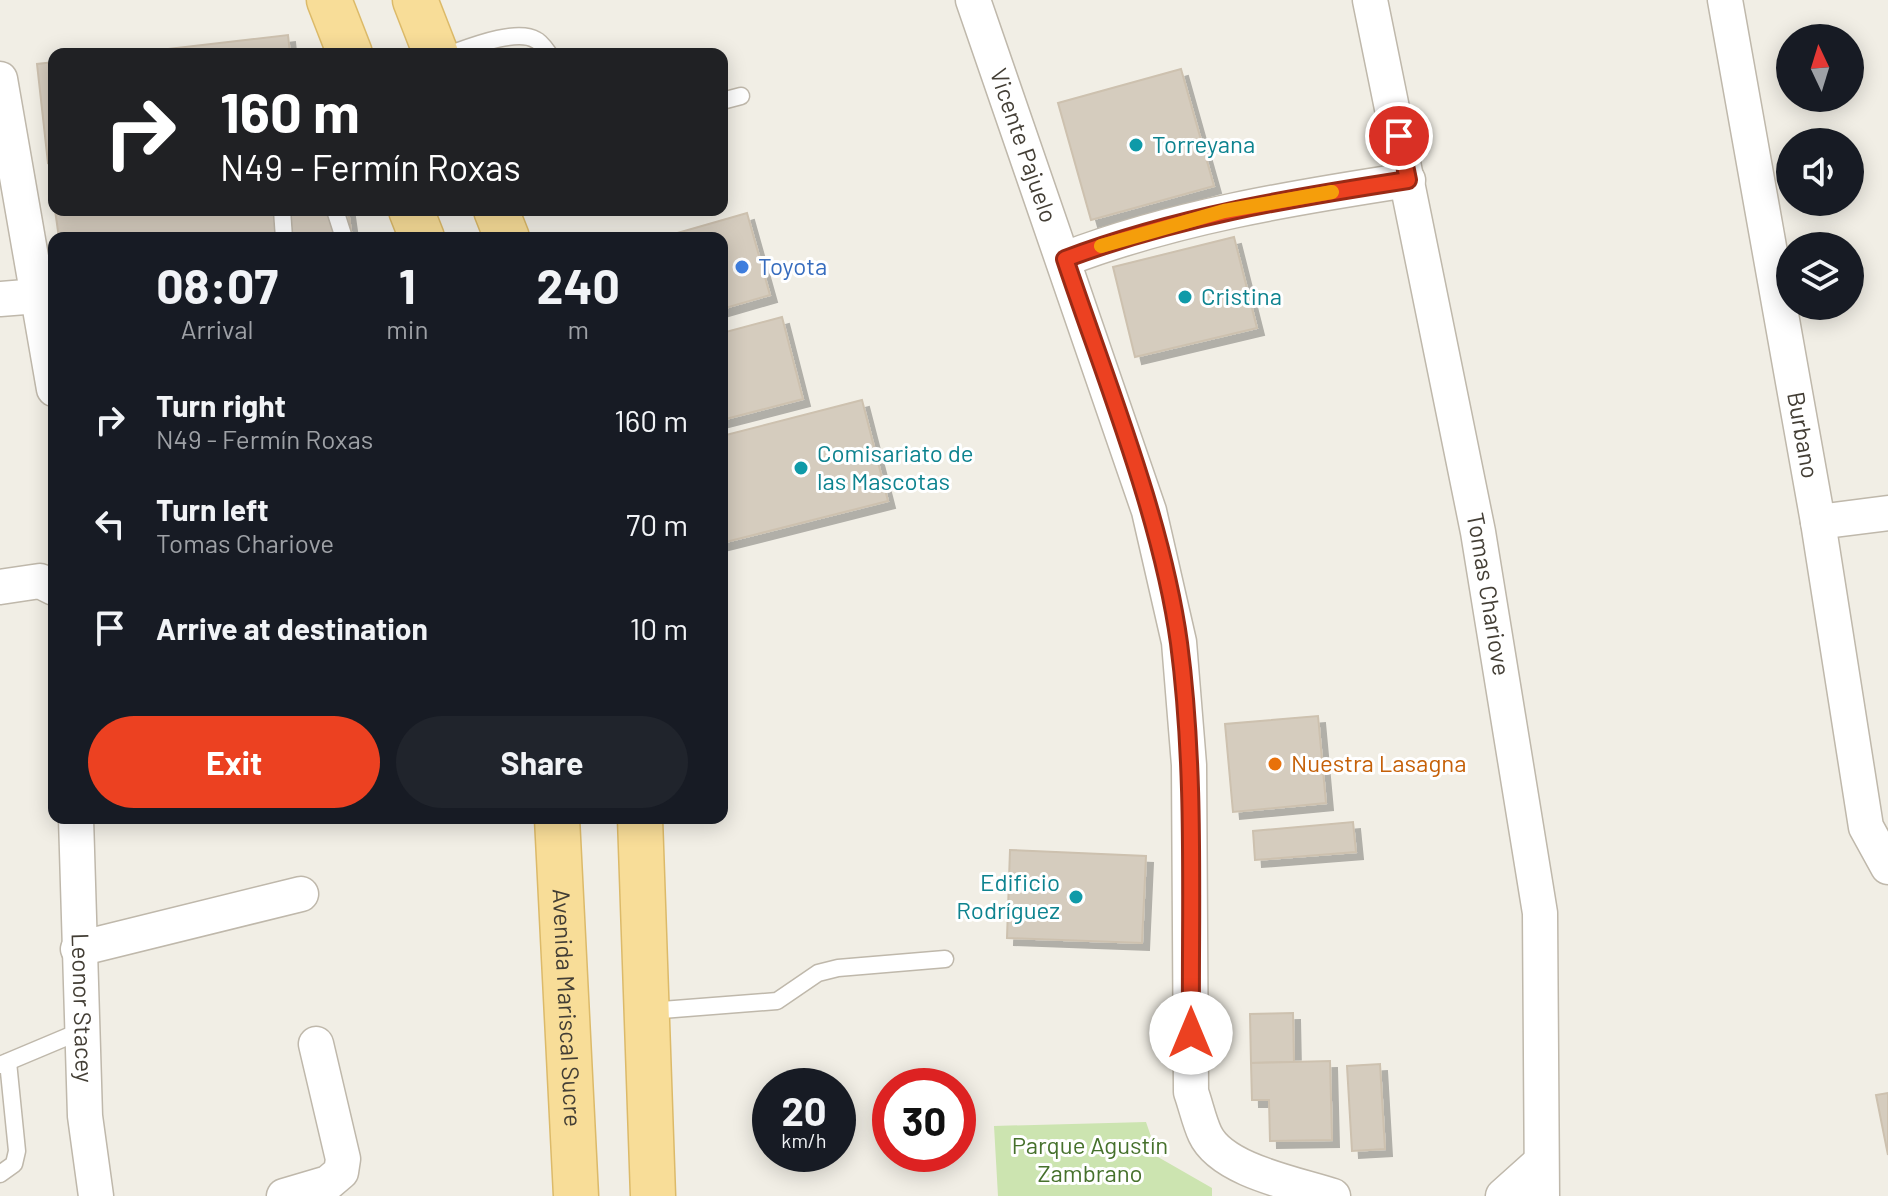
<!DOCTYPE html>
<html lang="en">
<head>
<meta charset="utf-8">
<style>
	body { margin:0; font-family:Barlow,sans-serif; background:#20242c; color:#f1f3f6; height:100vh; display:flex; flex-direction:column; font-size:30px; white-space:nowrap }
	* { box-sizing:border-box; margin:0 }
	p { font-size:26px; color:#9ea1a6 }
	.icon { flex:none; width:44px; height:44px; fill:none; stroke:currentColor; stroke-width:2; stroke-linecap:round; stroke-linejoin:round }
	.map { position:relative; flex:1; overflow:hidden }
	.side { position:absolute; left:48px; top:232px; width:680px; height:592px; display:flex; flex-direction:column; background:#171b24; border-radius:16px; box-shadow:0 4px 20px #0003 }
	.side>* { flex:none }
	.hud { position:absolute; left:48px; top:48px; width:680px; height:168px; border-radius:16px; box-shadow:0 4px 20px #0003; background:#202124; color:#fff; overflow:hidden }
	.needle { width:52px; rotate:356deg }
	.controls { position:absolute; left:1776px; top:24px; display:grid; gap:16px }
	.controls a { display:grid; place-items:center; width:88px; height:88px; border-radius:50%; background:#171b24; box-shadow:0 4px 20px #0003; font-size:40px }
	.speed { position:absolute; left:752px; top:1068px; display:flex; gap:16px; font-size:40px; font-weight:700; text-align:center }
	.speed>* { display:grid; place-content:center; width:104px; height:104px; border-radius:50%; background:#171b24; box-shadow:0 4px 20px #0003; line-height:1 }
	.speed small { font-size:20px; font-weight:400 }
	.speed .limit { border:12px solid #d22; background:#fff; color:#111 }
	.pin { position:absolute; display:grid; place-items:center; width:68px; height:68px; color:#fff; margin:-34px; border:4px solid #fff; border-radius:50%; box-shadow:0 2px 8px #0007 }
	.me { position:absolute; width:88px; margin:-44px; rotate:0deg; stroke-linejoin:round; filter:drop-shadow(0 0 6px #0008) }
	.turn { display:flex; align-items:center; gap:28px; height:168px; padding:0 40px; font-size:36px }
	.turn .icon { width:104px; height:104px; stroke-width:2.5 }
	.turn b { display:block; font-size:56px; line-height:68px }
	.eta { display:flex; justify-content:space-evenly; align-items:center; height:136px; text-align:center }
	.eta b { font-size:48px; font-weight:700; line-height:56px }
	.primary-button { display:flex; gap:16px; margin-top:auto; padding:16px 40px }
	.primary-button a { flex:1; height:92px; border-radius:48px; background:#ec4121; color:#fff; font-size:32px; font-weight:700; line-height:92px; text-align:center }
	.primary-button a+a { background:#20242c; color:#f1f3f6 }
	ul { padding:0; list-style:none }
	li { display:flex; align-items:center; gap:24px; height:104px; padding:0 40px }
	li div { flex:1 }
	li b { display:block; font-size:30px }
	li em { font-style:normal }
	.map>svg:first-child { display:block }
	.green { fill:#cce4b0 }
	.building { fill:#d5ccbe; stroke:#cdc1af; stroke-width:2; filter:url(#shadow) }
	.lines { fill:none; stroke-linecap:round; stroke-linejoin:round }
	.service-casing { stroke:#bfb8ab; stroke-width:19 }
	.minor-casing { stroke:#bfb8ab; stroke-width:37 }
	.primary-casing { stroke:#dcba69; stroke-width:47 }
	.service { stroke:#fff; stroke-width:16 }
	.minor { stroke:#fff; stroke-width:34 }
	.primary { stroke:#f8dd98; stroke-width:44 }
	.route-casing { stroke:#992a15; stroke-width:20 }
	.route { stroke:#ec4121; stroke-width:14 }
	.slow { stroke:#f59e0b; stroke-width:14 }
	.culture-dot { fill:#0f9aa8; stroke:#fff; stroke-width:3 }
	.shop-dot { fill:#3f7fe0; stroke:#fff; stroke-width:3 }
	.food-dot { fill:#e8710a; stroke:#fff; stroke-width:3 }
	.labels { text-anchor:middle; stroke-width:6; stroke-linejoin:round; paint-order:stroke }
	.street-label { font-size:24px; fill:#433e35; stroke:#fff }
	.culture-label { font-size:24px; fill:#0d838f; stroke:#fff; text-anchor:start }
	.shop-label { font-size:24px; fill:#366cbe; stroke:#fff; text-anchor:start }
	.food-label { font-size:24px; fill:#c56008; stroke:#fff; text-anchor:start }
	.park-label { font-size:24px; fill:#46712c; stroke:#fff }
</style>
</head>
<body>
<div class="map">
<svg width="1888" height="1196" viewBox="0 0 1888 1196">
	<defs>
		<filter id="shadow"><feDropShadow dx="7" dy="7" stdDeviation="0" flood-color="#0004"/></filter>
	</defs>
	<rect width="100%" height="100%" fill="#f1eee5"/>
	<path class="green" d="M1146,1122L1158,1157L1212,1188V1196H998L994,1126Z"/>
	<g class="building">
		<path d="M288,35L290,54H125Z"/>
		<path d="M54,62V162L48,163L37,64Z"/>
		<path d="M1181,69L1214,186L1091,220L1058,103Z"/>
		<path d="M55,210H348L352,238H59Z"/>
		<path d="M747,213L770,295L722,309V238H660Z"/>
		<path d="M1234,237L1257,328L1135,357L1113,267Z"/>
		<path d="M782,317L803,399L722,420V333Z"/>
		<path d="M862,400L888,501L722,543V436Z"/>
		<path d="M1318,716L1326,803L1233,812L1225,724Z"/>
		<path d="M1353,822L1356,852L1255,860L1253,831Z"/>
		<path d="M1010,850L1146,856L1142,943L1007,938Z"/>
		<path d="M1293,1013L1294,1062L1251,1063L1250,1014Z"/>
		<path d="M1330,1061L1332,1140L1270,1141L1269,1100H1252L1251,1063Z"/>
		<path d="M1380,1064L1385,1149L1352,1151L1347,1066Z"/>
		<path d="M1888,1093V1155L1876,1095Z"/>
	</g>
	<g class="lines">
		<g class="service-casing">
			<g id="service">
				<path d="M450,54C470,47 517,28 536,40C541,42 546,50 549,54"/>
				<path d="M722,101L741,96"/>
				<path d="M282,210L284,238"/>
				<path d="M335,210L344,238"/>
				<path d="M649,1011L777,1001L818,973L838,968L945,959"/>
				<path d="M0,1065L81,1031"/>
				<path d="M0,1174L14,1164L17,1151L8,1062"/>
			</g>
		</g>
		<g class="minor-casing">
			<g id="minor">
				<path id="s1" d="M973,0L1149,511L1179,642L1189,765L1191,1092C1196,1106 1199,1121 1205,1134C1222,1171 1297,1184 1333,1196"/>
				<path id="s2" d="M1370,0L1478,532L1540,913L1542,1196"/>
				<path id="s3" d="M1725,0L1818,522L1866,827L1888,867"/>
				<path d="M0,79L54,389"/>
				<path d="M1065,259C1175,217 1291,198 1408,180"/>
				<path d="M0,299L38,296"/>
				<path d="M1818,522L1888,513"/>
				<path d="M0,587L40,581L54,588"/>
				<path id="s4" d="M76,818L85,1116L96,1196"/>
				<path d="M78,949L301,894"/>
				<path d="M284,1196L328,1183L341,1172L343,1159L316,1044"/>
				<path d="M1503,1196L1541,1162"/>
			</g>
		</g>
		<g class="primary-casing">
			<g id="primary">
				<path d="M329,0L350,54"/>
				<path d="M415,0L436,54"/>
				<path d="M411,210L422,238"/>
				<path d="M496,210L507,238"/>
				<path id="s5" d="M557,818L576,1196"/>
				<path d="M640,818L653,1196"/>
			</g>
		</g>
		<use href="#service" class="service"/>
		<use href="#minor" class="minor"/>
		<use href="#primary" class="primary"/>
	</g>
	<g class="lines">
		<g class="route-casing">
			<path id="route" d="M1191,1033C1190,903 1196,772 1179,643C1162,518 1105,379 1065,259C1176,217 1291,198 1408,180L1399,136"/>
		</g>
		<use href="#route" class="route"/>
		<path class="slow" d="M1101,246L1224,211L1332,192"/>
	</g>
	<g class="culture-dot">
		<circle cx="1136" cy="145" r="8"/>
		<circle cx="1185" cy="297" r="8"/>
		<circle cx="801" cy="468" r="8"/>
		<circle cx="1076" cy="897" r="8"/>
	</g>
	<circle class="shop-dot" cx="742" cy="267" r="8"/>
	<circle class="food-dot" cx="1275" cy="764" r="8"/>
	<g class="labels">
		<g class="street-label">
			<text dy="8" stroke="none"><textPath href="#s1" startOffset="154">Vicente Pajuelo</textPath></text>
			<text dy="8" stroke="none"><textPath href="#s3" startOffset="442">Burbano</textPath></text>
			<text dy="8" stroke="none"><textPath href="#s2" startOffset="606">Tomas Chariove</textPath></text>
			<text dy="8" stroke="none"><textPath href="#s4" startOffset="190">Leonor Stacey</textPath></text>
			<text dy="8" stroke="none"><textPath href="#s5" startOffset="190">Avenida Mariscal Sucre</textPath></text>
		</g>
		<g class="culture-label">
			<text x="1152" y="153">Torreyana</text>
			<text x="1201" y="305">Cristina</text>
			<text x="817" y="462">Comisariato de<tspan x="817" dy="28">las Mascotas</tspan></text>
			<text x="1060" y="891" text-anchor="end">Edificio<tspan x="1060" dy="28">Rodríguez</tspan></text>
		</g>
		<g class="shop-label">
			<text x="758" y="275">Toyota</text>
		</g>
		<g class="food-label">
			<text x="1291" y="772">Nuestra Lasagna</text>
		</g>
		<g class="park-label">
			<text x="1090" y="1154">Parque Agustín<tspan x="1090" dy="28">Zambrano</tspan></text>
		</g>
	</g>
</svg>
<div class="controls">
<a><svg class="needle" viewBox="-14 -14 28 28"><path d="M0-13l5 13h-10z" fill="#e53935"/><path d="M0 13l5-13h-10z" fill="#9ea1a6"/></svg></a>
<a><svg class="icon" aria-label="sound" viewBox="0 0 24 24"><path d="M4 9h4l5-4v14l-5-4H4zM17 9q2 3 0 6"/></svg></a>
<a><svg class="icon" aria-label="layers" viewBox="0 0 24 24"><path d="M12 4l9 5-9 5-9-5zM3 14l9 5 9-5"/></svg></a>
</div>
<div class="speed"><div>20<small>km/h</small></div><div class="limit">30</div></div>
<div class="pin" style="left:1399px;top:136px;background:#d93025"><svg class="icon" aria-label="arrive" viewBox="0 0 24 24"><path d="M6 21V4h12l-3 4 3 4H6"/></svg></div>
<svg class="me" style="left:1191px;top:1033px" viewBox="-20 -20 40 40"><circle r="19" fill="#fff"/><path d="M0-13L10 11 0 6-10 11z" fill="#ec4121"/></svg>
<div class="hud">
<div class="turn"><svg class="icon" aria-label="right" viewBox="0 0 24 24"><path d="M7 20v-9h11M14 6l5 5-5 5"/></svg><div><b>160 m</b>N49 - Fermín Roxas</div></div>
</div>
<section class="side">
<div class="eta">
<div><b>08:07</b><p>Arrival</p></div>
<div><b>1</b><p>min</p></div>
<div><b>240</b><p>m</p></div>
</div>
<ul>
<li><svg class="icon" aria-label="right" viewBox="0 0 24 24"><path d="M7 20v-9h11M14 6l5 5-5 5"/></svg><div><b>Turn right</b><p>N49 - Fermín Roxas</p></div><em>160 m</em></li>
<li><svg class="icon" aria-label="left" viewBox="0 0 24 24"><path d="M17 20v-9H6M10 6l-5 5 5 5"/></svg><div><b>Turn left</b><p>Tomas Chariove</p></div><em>70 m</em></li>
<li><svg class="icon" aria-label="arrive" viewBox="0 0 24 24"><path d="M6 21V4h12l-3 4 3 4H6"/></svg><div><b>Arrive at destination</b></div><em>10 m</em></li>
</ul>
<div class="primary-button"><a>Exit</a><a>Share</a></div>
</section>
</div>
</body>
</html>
